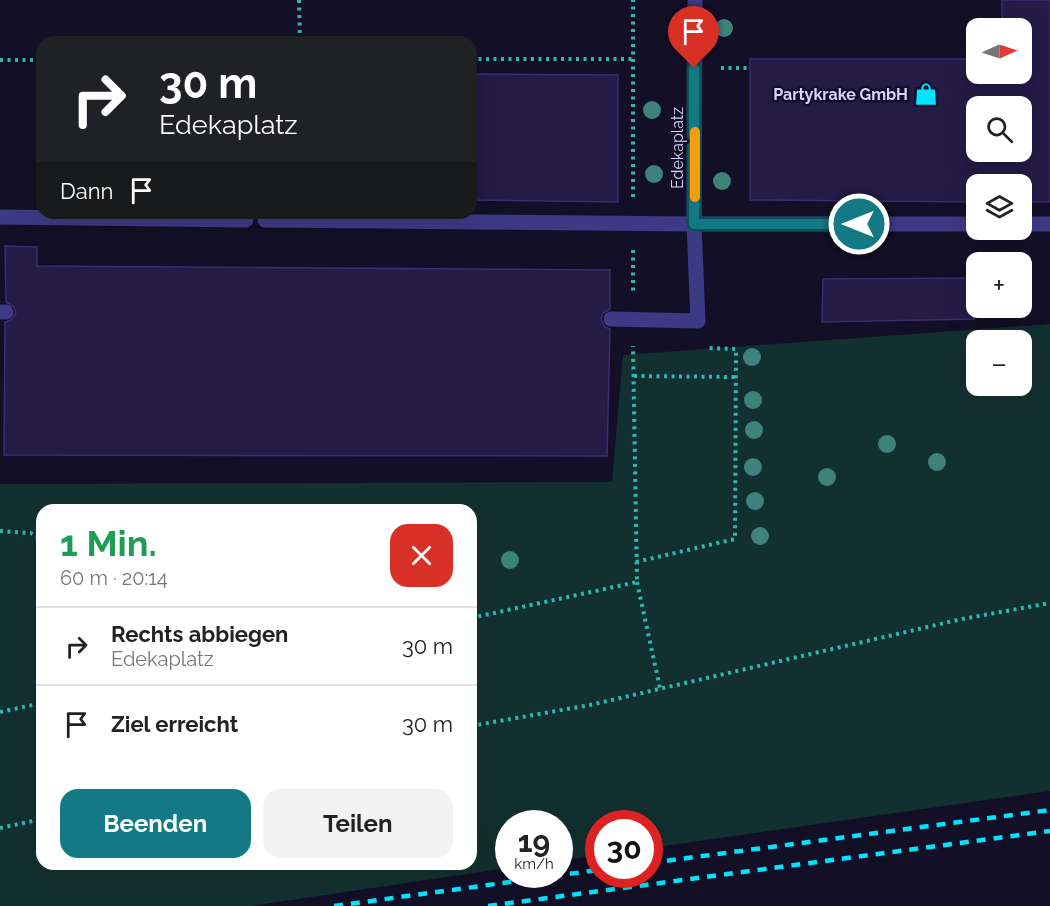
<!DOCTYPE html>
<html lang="de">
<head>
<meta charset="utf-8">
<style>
	body { margin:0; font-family:Raleway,sans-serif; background:#f2f2f2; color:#222; height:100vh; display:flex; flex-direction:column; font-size:22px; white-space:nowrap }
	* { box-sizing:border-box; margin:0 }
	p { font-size:20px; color:#767676 }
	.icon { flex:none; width:33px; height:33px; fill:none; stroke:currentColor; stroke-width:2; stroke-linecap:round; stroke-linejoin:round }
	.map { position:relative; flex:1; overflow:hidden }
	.panel { position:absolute; left:36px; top:504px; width:441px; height:366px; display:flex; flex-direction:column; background:#fff; border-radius:18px; box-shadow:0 6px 24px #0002 }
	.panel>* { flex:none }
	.banner { position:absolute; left:36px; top:36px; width:441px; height:183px; border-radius:18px; box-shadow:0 6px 24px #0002; background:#202124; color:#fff; overflow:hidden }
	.needle { width:39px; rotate:87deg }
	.controls { position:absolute; left:966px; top:18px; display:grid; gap:12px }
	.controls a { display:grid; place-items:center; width:66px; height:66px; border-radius:12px; background:#fff; box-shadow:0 6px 24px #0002; font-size:30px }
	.speed { position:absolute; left:495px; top:810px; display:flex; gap:12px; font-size:30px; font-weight:700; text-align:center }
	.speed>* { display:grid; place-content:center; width:78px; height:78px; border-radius:50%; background:#fff; box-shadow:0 6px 24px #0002; line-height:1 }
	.speed small { font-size:15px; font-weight:400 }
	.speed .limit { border:9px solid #d22; background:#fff; color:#111 }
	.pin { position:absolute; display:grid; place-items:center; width:51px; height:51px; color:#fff; margin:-62px -26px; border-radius:50% 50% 50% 0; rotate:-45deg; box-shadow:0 0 6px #0007 }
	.pin .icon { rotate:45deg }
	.me { position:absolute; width:66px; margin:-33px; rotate:270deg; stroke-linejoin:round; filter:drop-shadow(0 0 4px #0008) }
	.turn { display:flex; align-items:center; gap:21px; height:126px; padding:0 24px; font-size:27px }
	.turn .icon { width:78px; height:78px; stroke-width:2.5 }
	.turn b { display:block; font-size:42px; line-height:51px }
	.then { display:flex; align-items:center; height:57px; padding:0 24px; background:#0003; gap:12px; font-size:22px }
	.round { display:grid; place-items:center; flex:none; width:63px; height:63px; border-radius:18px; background:#f2f2f2 }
	.summary { display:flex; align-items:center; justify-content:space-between; height:102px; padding:0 24px }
	h1 { font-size:36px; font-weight:700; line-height:45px; color:#1e9e55 }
	.primary-button { display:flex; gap:12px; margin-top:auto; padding:12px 24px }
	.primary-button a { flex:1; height:69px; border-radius:18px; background:#137a85; color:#fff; font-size:24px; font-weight:700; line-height:69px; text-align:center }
	.primary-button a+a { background:#f2f2f2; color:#222 }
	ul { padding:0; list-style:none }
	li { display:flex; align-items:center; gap:18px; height:78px; padding:0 24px; border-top:2px solid #e0e0e0 }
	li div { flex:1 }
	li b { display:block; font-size:22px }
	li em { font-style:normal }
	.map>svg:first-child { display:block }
	.green { fill:#12302f; fill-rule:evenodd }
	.building { fill:#241b47; stroke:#3b2d73; stroke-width:1.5; fill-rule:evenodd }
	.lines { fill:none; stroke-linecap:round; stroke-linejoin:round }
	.path { stroke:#2fb8b0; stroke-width:4; stroke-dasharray:3 4.5; stroke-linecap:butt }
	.service { stroke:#3d3a85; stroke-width:15 }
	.minor { stroke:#3d3a85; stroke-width:15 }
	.rail { stroke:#00e5ff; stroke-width:4.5; stroke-dasharray:9 8; stroke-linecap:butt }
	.tree { fill:#3d827b }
	.route-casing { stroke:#0c4f56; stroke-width:15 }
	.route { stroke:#137a85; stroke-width:10 }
	.slow { stroke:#f59e0b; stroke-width:10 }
	.labels { text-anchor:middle; stroke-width:5; stroke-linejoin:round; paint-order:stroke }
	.poi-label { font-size:16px; font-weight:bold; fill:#d9d4ff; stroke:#130f26; text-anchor:end }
	.street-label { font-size:16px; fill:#d9d4ff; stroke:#130f26 }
</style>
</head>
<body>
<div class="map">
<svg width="1050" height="906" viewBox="0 0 1050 906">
	<rect width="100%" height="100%" fill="#130f26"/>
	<path class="green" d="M1050,324V791L650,848V824H598V855L560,861V824H508V868L250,906H0V484L612,482L623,355ZM976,340H1022V386H976ZM42,510H471V864H42Z"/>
	<g class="building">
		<path d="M1002,0H1050V202H1022V184H976V202L750,200V59H976V74H1022V28H1002ZM976,106H1022V152H976Z"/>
		<path d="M471,74L618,75V202L471,200Z"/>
		<path d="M5,246L37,247V266L610,270V309L603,313L601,319L605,327L610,329L607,456L4,455L5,322L11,320L16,313L14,307L6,302Z"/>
		<path d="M973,278L974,319L822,322L823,279Z"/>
	</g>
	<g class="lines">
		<g class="path">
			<path d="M299,0L300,42"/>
			<path d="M471,59H633"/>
			<path d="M0,60H42"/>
			<path d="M721,68H750"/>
			<path d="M633,197V0"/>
			<path d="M633,250V293"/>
			<path d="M634,376L736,377"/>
			<path d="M0,531L31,533L42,541"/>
			<path d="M636,562L735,539L736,349L706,348"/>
			<path d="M637,582L660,688"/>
			<path d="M471,618L637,582L633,346"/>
			<path d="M0,712L42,703"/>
			<path d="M471,726L590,705L962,619L1050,603"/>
			<path d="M0,828L42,819"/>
		</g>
		<g class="service">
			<path d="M0,217L246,220"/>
			<path d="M265,220L694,224L698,321L611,319"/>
			<path d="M0,312H6"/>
		</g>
		<g class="minor">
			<path d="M695,0L694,224H976"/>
			<path d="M1022,224H1050"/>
		</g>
		<g class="rail">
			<path d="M650,863L1050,810"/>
			<path d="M334,906L598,870"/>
			<path d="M488,906L1050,831"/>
		</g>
	</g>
	<g class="tree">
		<circle cx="724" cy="28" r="9"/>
		<circle cx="652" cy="110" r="9"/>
		<circle cx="654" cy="174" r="9"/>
		<circle cx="722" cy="181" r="9"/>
		<circle cx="752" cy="357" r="9"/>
		<circle cx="753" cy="400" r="9"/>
		<circle cx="754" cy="430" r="9"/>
		<circle cx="887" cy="444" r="9"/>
		<circle cx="937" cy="462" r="9"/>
		<circle cx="753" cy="467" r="9"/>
		<circle cx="827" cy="477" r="9"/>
		<circle cx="755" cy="501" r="9"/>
		<circle cx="760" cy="536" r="9"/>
		<circle cx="510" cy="560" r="9"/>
	</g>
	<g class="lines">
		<g class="route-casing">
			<path id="route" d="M694,68V224H859"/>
		</g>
		<use href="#route" class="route"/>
		<path class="slow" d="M695,197V132"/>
	</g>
	<defs>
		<g id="shop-bare" transform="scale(1.8)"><path d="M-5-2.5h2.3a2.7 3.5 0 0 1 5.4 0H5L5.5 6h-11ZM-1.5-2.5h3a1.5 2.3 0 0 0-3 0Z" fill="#00e5ff" stroke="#130f26" stroke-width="2.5" paint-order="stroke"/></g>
	</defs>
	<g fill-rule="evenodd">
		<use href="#shop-bare" x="926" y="94"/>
	</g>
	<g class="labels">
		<g class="poi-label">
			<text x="908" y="100">Partykrake GmbH</text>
		</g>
		<g class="street-label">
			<text transform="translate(677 148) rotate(-90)" y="6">Edekaplatz</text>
		</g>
	</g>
</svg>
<div class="controls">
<a><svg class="needle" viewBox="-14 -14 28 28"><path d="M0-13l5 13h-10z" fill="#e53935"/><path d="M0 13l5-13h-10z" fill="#767676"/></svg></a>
<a><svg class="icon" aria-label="search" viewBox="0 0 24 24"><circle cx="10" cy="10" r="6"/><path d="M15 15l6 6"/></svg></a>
<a><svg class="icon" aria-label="layers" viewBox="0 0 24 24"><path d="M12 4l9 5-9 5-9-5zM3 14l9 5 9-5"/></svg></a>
<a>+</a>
<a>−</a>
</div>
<div class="speed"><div>19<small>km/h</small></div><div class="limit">30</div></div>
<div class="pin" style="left:694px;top:68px;background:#d93025"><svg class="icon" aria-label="arrive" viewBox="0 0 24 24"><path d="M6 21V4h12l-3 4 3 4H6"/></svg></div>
<svg class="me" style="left:859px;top:224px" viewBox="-20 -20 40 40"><circle r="17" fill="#137a85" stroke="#fff" stroke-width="3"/><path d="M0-11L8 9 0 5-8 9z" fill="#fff"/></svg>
<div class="banner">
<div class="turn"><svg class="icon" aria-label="right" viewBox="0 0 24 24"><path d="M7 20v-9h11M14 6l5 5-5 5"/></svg><div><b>30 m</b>Edekaplatz</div></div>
<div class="then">Dann<svg class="icon" aria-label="arrive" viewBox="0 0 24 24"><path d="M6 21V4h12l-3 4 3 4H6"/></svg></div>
</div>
<section class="panel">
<div class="summary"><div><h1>1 Min.</h1><p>60 m · 20:14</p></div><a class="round" style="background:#d93025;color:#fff"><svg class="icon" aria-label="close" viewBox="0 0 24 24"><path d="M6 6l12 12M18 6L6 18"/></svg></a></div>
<ul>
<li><svg class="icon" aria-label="right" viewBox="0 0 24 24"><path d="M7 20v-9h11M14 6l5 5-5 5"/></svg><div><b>Rechts abbiegen</b><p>Edekaplatz</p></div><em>30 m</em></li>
<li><svg class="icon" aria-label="arrive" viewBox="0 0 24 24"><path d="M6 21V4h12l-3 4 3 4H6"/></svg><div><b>Ziel erreicht</b></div><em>30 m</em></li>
</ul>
<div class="primary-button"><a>Beenden</a><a>Teilen</a></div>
</section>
</div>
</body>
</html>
